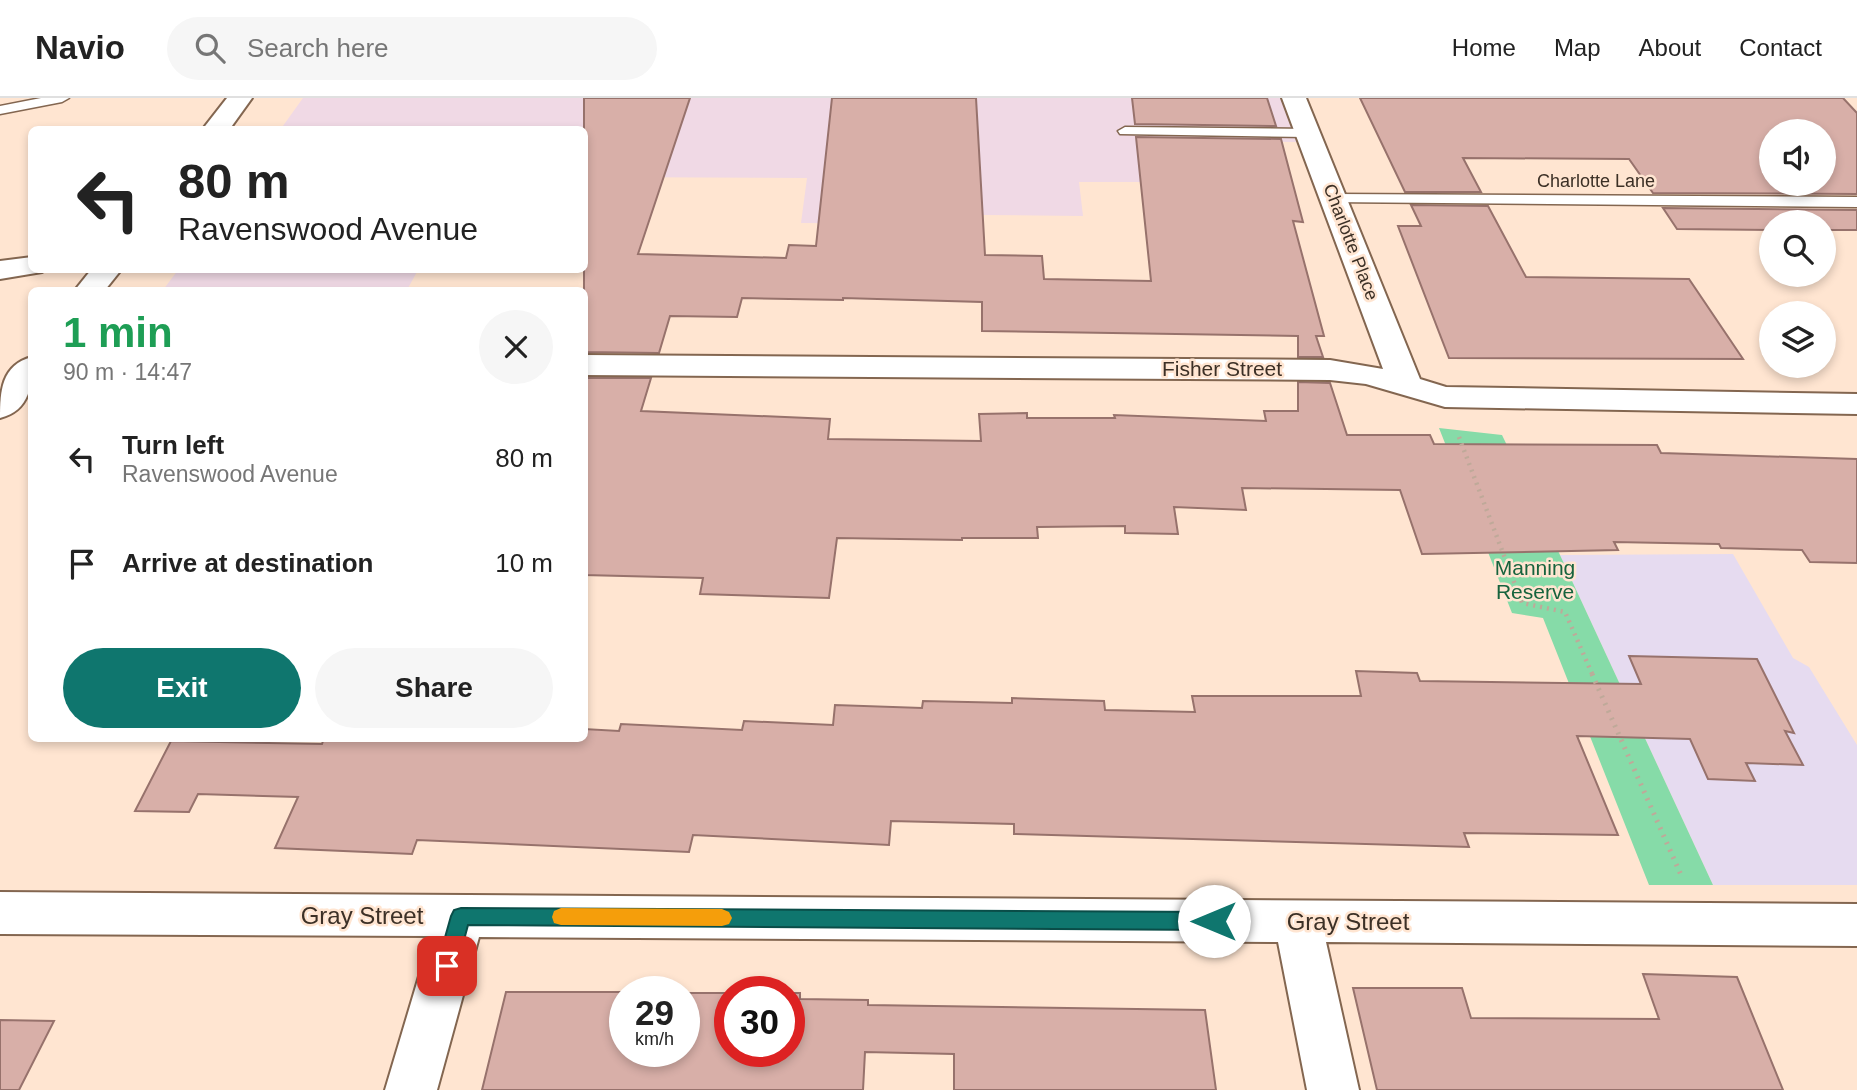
<!DOCTYPE html>
<html lang="en">
<head>
<meta charset="utf-8">
<style>
	body { margin:0; font-family:Helvetica,sans-serif; background:#f6f6f6; color:#222; height:100vh; display:flex; flex-direction:column; font-size:26px; white-space:nowrap }
	* { box-sizing:border-box; margin:0 }
	p { font-size:23px; color:#767676 }
	.icon { flex:none; width:38px; height:38px; fill:none; stroke:currentColor; stroke-width:2; stroke-linecap:round; stroke-linejoin:round }
	.map { position:relative; flex:1; overflow:hidden }
	.panel { position:absolute; left:28px; top:189px; width:560px; height:455px; display:flex; flex-direction:column; background:#fff; border-radius:10px; box-shadow:0 4px 10px #0003 }
	.panel>* { flex:none }
	.hud { position:absolute; left:28px; top:28px; width:560px; height:147px; border-radius:10px; box-shadow:0 4px 10px #0003; background:#fff; color:#222; overflow:hidden }
	.buttons { position:absolute; left:1759px; top:21px; display:grid; gap:14px }
	.buttons a { display:grid; place-items:center; width:77px; height:77px; border-radius:50%; background:#fff; box-shadow:0 4px 10px #0003; font-size:35px }
	.speed { position:absolute; left:609px; top:878px; display:flex; gap:14px; font-size:35px; font-weight:700; text-align:center }
	.speed>* { display:grid; place-content:center; width:91px; height:91px; border-radius:50%; background:#fff; box-shadow:0 4px 10px #0003; line-height:1 }
	.speed small { font-size:18px; font-weight:400 }
	.speed .limit { border:10px solid #d22; background:#fff; color:#111 }
	.pin { position:absolute; display:grid; place-items:center; width:60px; height:60px; color:#fff; margin:-30px; border-radius:14px; box-shadow:0 4px 10px #0006 }
	.me { position:absolute; width:77px; margin:-38px; rotate:270deg; stroke-linejoin:round; filter:drop-shadow(0 0 5px #0008) }
	.turn { display:flex; align-items:center; gap:24px; height:147px; padding:0 35px; font-size:32px }
	.turn .icon { width:91px; height:91px; stroke-width:2.5 }
	.turn b { display:block; font-size:49px; line-height:60px }
	.round { display:grid; place-items:center; flex:none; width:74px; height:74px; border-radius:37px; background:#f6f6f6 }
	.summary { display:flex; align-items:center; justify-content:space-between; height:119px; padding:0 35px }
	h1 { font-size:42px; font-weight:800; line-height:52px; color:#1e9e55 }
	.cta { display:flex; gap:14px; margin-top:auto; padding:14px 35px }
	.cta a { flex:1; height:80px; border-radius:42px; background:#0f766e; color:#fff; font-size:28px; font-weight:800; line-height:80px; text-align:center }
	.cta a+a { background:#f6f6f6; color:#222 }
	ul { padding:0; list-style:none }
	li { display:flex; align-items:center; gap:21px; height:105px; padding:0 35px }
	li div { flex:1 }
	li b { display:block; font-size:26px }
	li em { font-style:normal }
	header { display:flex; align-items:center; gap:42px; box-sizing:border-box; height:98px; padding:0 35px; background:#fff; border-bottom:2px solid #e0e0e0 }
	header strong { font-size:33px }
	nav { display:flex; gap:38px; margin-inline-start:auto; font-size:24px }
	.search { width:490px; height:63px; background:#f6f6f6; display:flex; align-items:center; gap:18px; box-sizing:border-box; padding:0 24px; border-radius:38px; color:#767676; font-size:26px }
	.map>svg:first-child { display:block }
	.commercial { fill:#f0d9e5 }
	.education { fill:#e6dbf0 }
	.green { fill:#86dba8 }
	.building { fill:#d8afa8; stroke:#97726c; stroke-width:2; fill-rule:evenodd }
	.lines { fill:none; stroke-linecap:round; stroke-linejoin:round }
	.service-casing { stroke:#836650; stroke-width:3 }
	.minor-casing { stroke:#836650; stroke-width:4 }
	.secondary-casing { stroke:#836650; stroke-width:4 }
	.path-far1 { stroke:#bfa999; stroke-width:4.5; stroke-dasharray:2 5; stroke-linecap:butt }
	.path { stroke:#bfa999; stroke-width:5; stroke-dasharray:2 6; stroke-linecap:butt }
	.service { fill:#fff; fill-rule:evenodd }
	.minor { fill:#fff; fill-rule:evenodd }
	.secondary { fill:#fff; fill-rule:evenodd }
	.route { fill:#0f766e; stroke:#0a4d48; stroke-width:2 }
	.slow { fill:#f59e0b }
	.labels { text-anchor:middle; stroke-width:5; stroke-linejoin:round; paint-order:stroke }
	.far-street-label { font-size:18px; fill:#3c3026; stroke:#ffe5d1 }
	.street-label { font-size:21px; fill:#3c3026; stroke:#ffe5d1 }
	.park-label { font-size:21px; fill:#17633d; stroke:#ffe5d1 }
	.near-street-label { font-size:24px; fill:#3c3026; stroke:#ffe5d1 }
</style>
</head>
<body>
<header>
<strong>Navio</strong>
<div class="search"><svg class="icon" aria-label="search" viewBox="0 0 24 24"><circle cx="10" cy="10" r="6"/><path d="M15 15l6 6"/></svg>Search here</div>
<nav><a>Home</a><a>Map</a><a>About</a><a>Contact</a></nav>
</header>
<div class="map">
<svg width="1857" height="992" viewBox="0 0 1857 992">
	<rect width="100%" height="100%" fill="#ffe5d1"/>
	<g class="commercial">
		<path d="M303,0H1282L1299,44L1139,42L1147,84H1079L1083,118L982,117L981,126L801,125L807,80L585,79L584,32H280Z"/>
		<path d="M178,172H418L407,192H163Z"/>
	</g>
	<path class="education" d="M1733,456L1793,560L1809,569L1857,647V787H1713L1560,457Z"/>
	<path class="green" d="M1439,330L1502,337L1560,457L1713,787H1649L1543,520L1512,515Z"/>
	<g class="building">
		<path d="M584,0H690L638,156L786,160L789,147L816,148L832,0H976L985,157L1042,158L1044,181L1151,183L1136,39L1281,41L1303,124L1293,123L1324,238H1316L1323,259H1298V238L982,233V204L843,200V202L742,200L737,219L670,218L659,255L584,254Z"/>
		<path d="M1132,0H1267L1276,28L1135,26Z"/>
		<path d="M1360,0H1843L1857,15V96L1653,95L1629,61L1463,60L1481,94H1405ZM1771,33H1824V86H1771Z"/>
		<path d="M1411,107L1488,108L1526,179L1689,181L1743,261L1449,260L1398,128H1421Z"/>
		<path d="M1663,110L1857,112V132H1824V124H1771V132L1677,131Z"/>
		<path d="M584,280H651L641,313L830,321L828,341L981,343L979,316L1027,315V320H1115L1114,317L1266,323L1264,313H1298V284L1330,285L1347,337H1430L1434,346L1657,347L1661,355L1857,361V465L1810,464L1802,452L1721,450L1719,446L1614,444L1618,452L1422,456L1400,392L1242,390L1246,412L1174,409L1178,436L1125,435V428L1037,429L1038,440H962V442L837,440L829,500L700,496L703,480L584,477Z"/>
		<path d="M1629,558L1757,561L1794,635L1785,633L1803,667L1746,665L1755,683L1708,681L1690,641L1577,638L1618,737L1464,735L1469,749L1014,736V726L891,723L889,747L693,737L689,754L417,742L412,756L275,750L298,699L198,696L189,714L135,713L171,643L322,646L324,640H584V631L619,633L621,626L742,632L744,623L833,627L835,607L922,610L923,603L1012,605V600L1104,603L1105,612L1195,614L1192,598H1361L1356,573L1417,575L1420,583L1641,586Z"/>
		<path d="M1643,876L1737,879L1783,992H1377L1353,890H1462L1471,920L1659,921Z"/>
		<path d="M506,894H637H625V954H684V895H730V954H789V895H800V901L868,902V907L1205,912L1216,992H954V956L865,954L863,992H482Z"/>
		<path d="M0,922L54,923L19,992H0Z"/>
	</g>
	<g class="lines">
		<g class="service-casing">
			<g id="service">
				<path d="M41,0H69L62,4L0,16V8Z"/>
				<path d="M1125,29L1308,31L1315,35L1308,39L1120,36L1118,33Z"/>
				<path d="M1334,96L1857,99V109L1329,104L1326,101Z"/>
			</g>
		</g>
		<g class="minor-casing">
			<g id="minor">
				<path d="M1282,0H1306L1420,281L1446,289L1857,296V316L1445,309L1366,286L1330,282L584,277V257L1330,262L1383,271Z"/>
				<path d="M32,159V172H44L42,174L0,181V163Z"/>
				<path d="M0,794L1857,806V848L1326,844L1359,992H1307L1278,844L479,839L437,992H385L431,838L0,836Z"/>
			</g>
		</g>
		<g class="secondary-casing">
			<g id="secondary">
				<path d="M227,0H252L229,32H202Z"/>
				<path d="M91,172H121L105,192H75Z"/>
				<path d="M32,259C32,286 31,312 0,320C0,294 1,267 32,259Z"/>
			</g>
		</g>
		<path class="path-far1" d="M1459,339L1522,505L1565,514L1593,578"/>
		<path class="path" d="M1592,576L1681,777"/>
		<use href="#service" class="service"/>
		<use href="#minor" class="minor"/>
		<use href="#secondary" class="secondary"/>
	</g>
	<path class="route" d="M461,810L1214,814L1221,817L1224,823L1221,829L1214,832L468,827L457,868L454,874L447,877L439,874L437,868L451,818L454,812Z"/>
	<path class="slow" d="M561,810L722,811L729,814L732,820L729,826L722,828L561,827L554,825L552,819L554,813Z"/>
	<g class="labels">
		<g class="far-street-label">
			<text x="1596" y="89">Charlotte Lane</text>
			<text transform="translate(1351 144) rotate(69)" y="6">Charlotte Place</text>
		</g>
		<g class="street-label">
			<text x="1222" y="278">Fisher Street</text>
		</g>
		<g class="park-label">
			<text x="1535" y="477">Manning<tspan x="1535" dy="24">Reserve</tspan></text>
		</g>
		<g class="near-street-label">
			<text x="362" y="826">Gray Street</text>
			<text x="1348" y="832">Gray Street</text>
		</g>
	</g>
</svg>
<div class="buttons">
<a><svg class="icon" aria-label="sound" viewBox="0 0 24 24"><path d="M4 9h4l5-4v14l-5-4H4zM17 9q2 3 0 6"/></svg></a>
<a><svg class="icon" aria-label="search" viewBox="0 0 24 24"><circle cx="10" cy="10" r="6"/><path d="M15 15l6 6"/></svg></a>
<a><svg class="icon" aria-label="layers" viewBox="0 0 24 24"><path d="M12 4l9 5-9 5-9-5zM3 14l9 5 9-5"/></svg></a>
</div>
<div class="speed"><div>29<small>km/h</small></div><div class="limit">30</div></div>
<div class="pin" style="left:447px;top:868px;background:#d93025"><svg class="icon" aria-label="arrive" viewBox="0 0 24 24"><path d="M6 21V4h12l-3 4 3 4H6"/></svg></div>
<svg class="me" style="left:1214px;top:823px" viewBox="-20 -20 40 40"><circle r="19" fill="#fff"/><path d="M0-13L10 11 0 6-10 11z" fill="#0f766e"/></svg>
<div class="hud">
<div class="turn"><svg class="icon" aria-label="left" viewBox="0 0 24 24"><path d="M17 20v-9H6M10 6l-5 5 5 5"/></svg><div><b>80 m</b>Ravenswood Avenue</div></div>
</div>
<section class="panel">
<div class="summary"><div><h1>1 min</h1><p>90 m · 14:47</p></div><a class="round"><svg class="icon" aria-label="close" viewBox="0 0 24 24"><path d="M6 6l12 12M18 6L6 18"/></svg></a></div>
<ul>
<li><svg class="icon" aria-label="left" viewBox="0 0 24 24"><path d="M17 20v-9H6M10 6l-5 5 5 5"/></svg><div><b>Turn left</b><p>Ravenswood Avenue</p></div><em>80 m</em></li>
<li><svg class="icon" aria-label="arrive" viewBox="0 0 24 24"><path d="M6 21V4h12l-3 4 3 4H6"/></svg><div><b>Arrive at destination</b></div><em>10 m</em></li>
</ul>
<div class="cta"><a>Exit</a><a>Share</a></div>
</section>
</div>
</body>
</html>
